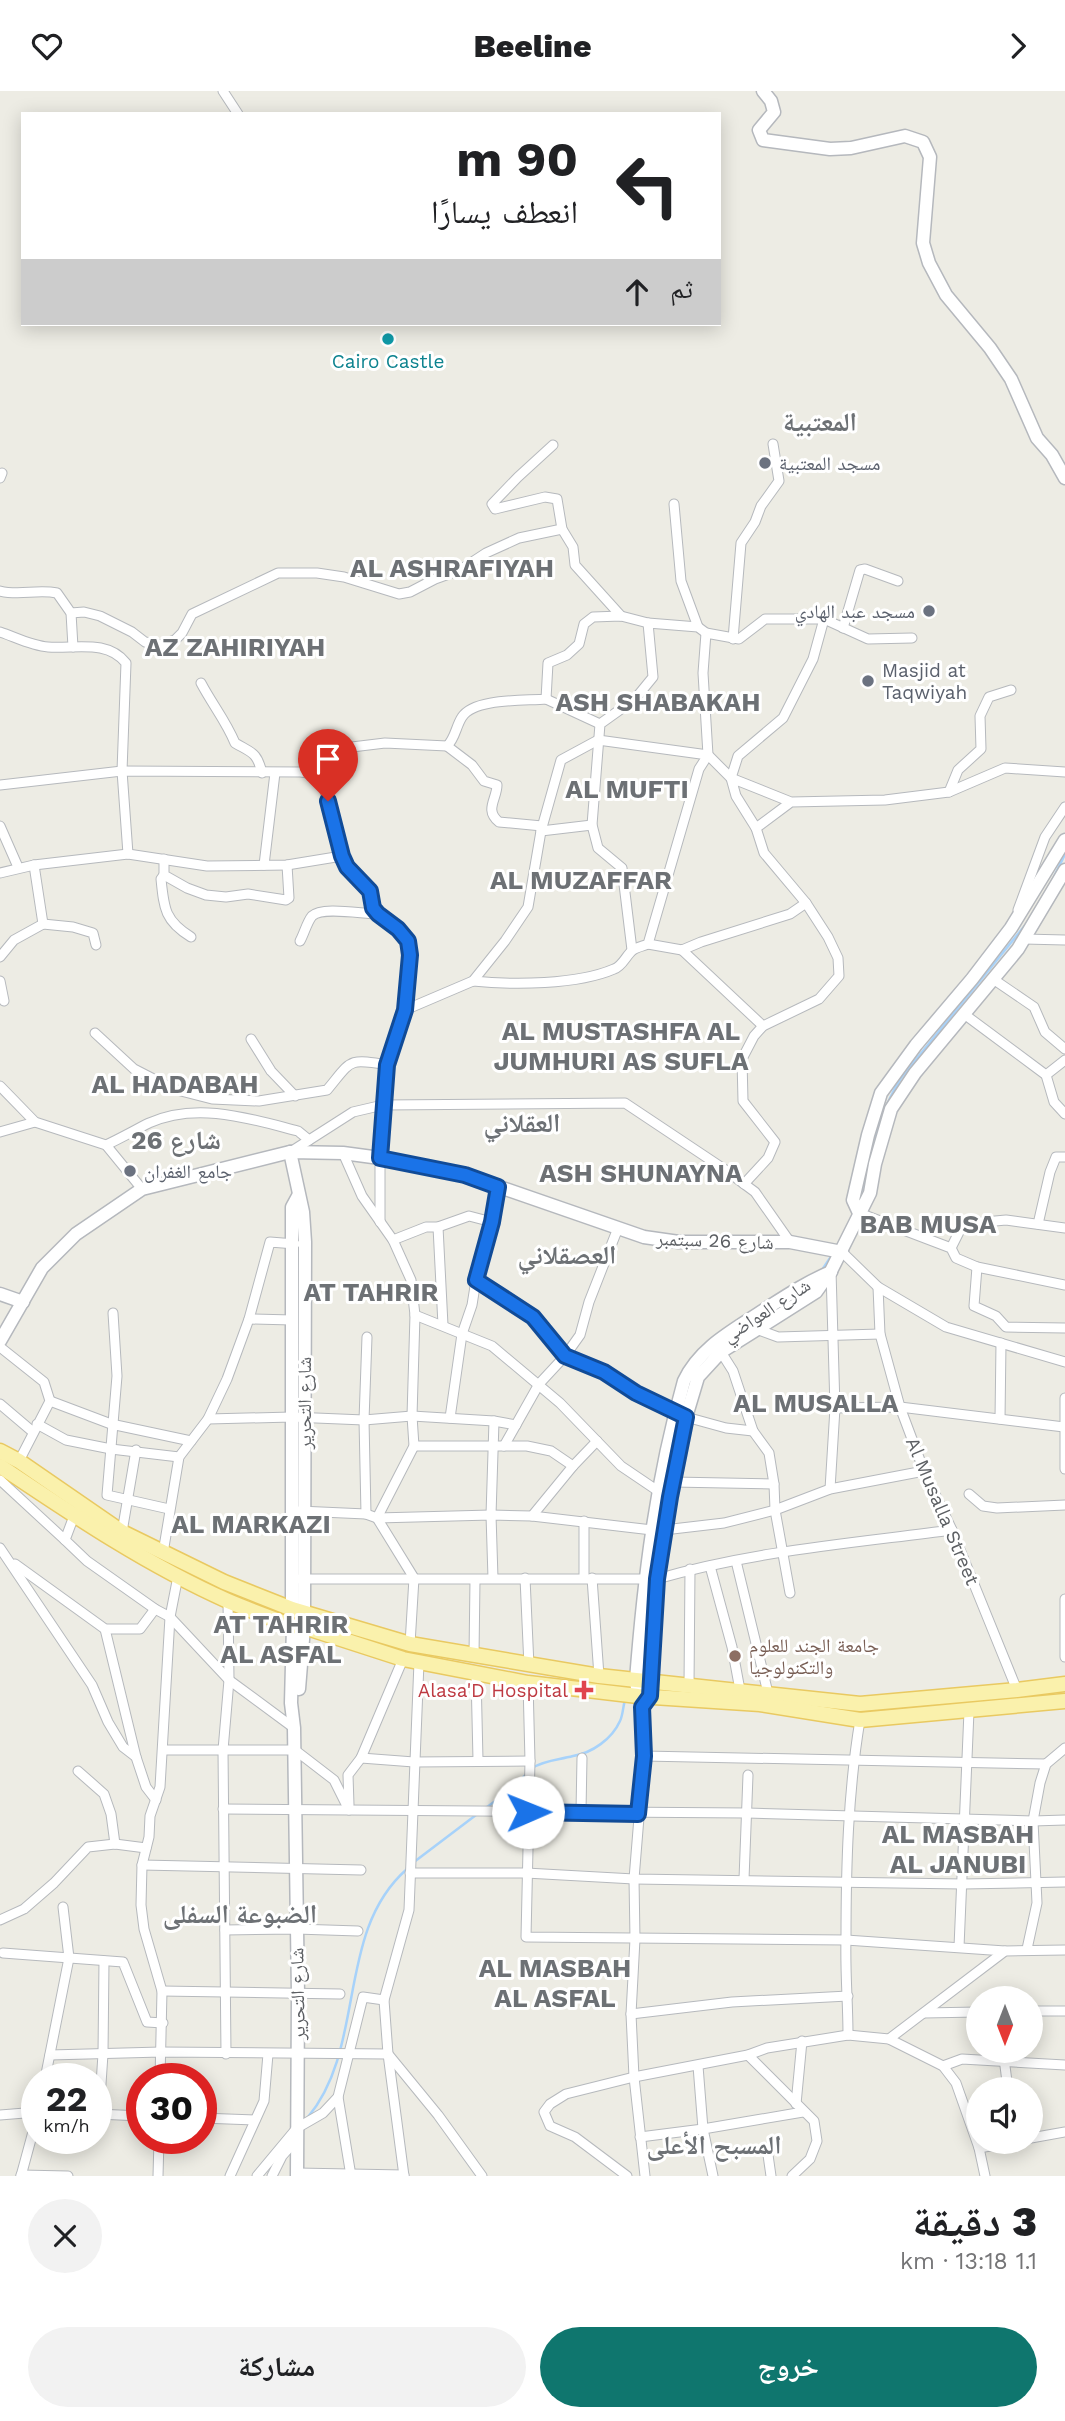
<!DOCTYPE html>
<html lang="ar">
<head>
<meta charset="utf-8">
<style>
	body { margin:0; font-family:"Work Sans","Noto Naskh Arabic",sans-serif; background:#f2f2f2; color:#202124; direction:rtl; height:100vh; display:flex; flex-direction:column; font-size:26px; white-space:nowrap }
	* { box-sizing:border-box; margin:0 }
	p { font-size:23px; color:#757577 }
	.icon { flex:none; width:38px; height:38px; fill:none; stroke:currentColor; stroke-width:2; stroke-linecap:round; stroke-linejoin:round }
	.map { position:relative; height:2085px; overflow:hidden; direction:ltr }
	.drawer { display:flex; flex-direction:column; background:#fff; flex:1 }
	.drawer>* { flex:none }
	.top-card { position:absolute; left:21px; top:21px; width:700px; height:214px; border-radius:0px; box-shadow:0 4px 18px #0003; direction:rtl; background:#fff; color:#202124; overflow:hidden }
	.needle { width:46px; rotate:180deg }
	.controls { position:absolute; left:966px; top:1895px; display:grid; gap:14px }
	.controls a { display:grid; place-items:center; width:77px; height:77px; border-radius:50%; background:#fff; box-shadow:0 4px 18px #0003; font-size:35px }
	.speed { position:absolute; left:21px; top:1972px; display:flex; gap:14px; font-size:35px; font-weight:700; text-align:center }
	.speed>* { display:grid; place-content:center; width:91px; height:91px; border-radius:50%; background:#fff; box-shadow:0 4px 18px #0003; line-height:1 }
	.speed small { font-size:18px; font-weight:400 }
	.speed .limit { border:10px solid #d22; background:#fff; color:#111 }
	.pin { position:absolute; display:grid; place-items:center; width:60px; height:60px; color:#fff; margin:-72px -30px; border-radius:50% 50% 50% 0; rotate:-45deg; box-shadow:0 0 7px #0007 }
	.pin .icon { rotate:45deg }
	.me { position:absolute; width:77px; margin:-38px; rotate:89deg; stroke-linejoin:round; filter:drop-shadow(0 0 5px #0008) }
	.turn { display:flex; align-items:center; gap:24px; height:147px; padding:0 28px; font-size:32px }
	.turn .icon { width:91px; height:91px; stroke-width:2.5 }
	.turn b { display:block; font-size:49px; line-height:60px }
	.then { display:flex; align-items:center; height:66px; padding:0 28px; background:#0003; gap:14px; font-size:26px }
	.round { display:grid; place-items:center; flex:none; width:74px; height:74px; border-radius:37px; background:#f2f2f2 }
	.headline { display:flex; align-items:center; justify-content:space-between; height:119px; padding:0 28px }
	h1 { font-size:42px; font-weight:800; line-height:52px }
	.action { display:flex; gap:14px; margin-top:auto; padding:14px 28px }
	.action a { flex:1; height:80px; border-radius:42px; background:#0f766e; color:#fff; font-size:28px; font-weight:800; line-height:80px; text-align:center }
	.action a+a { background:#f2f2f2; color:#202124 }
	header { display:flex; justify-content:space-between; align-items:center; height:91px; padding:0 28px; background:#fff; font-size:32px; font-weight:800 }
	.map>svg:first-child { display:block }
	.lines { fill:none; stroke-linecap:round; stroke-linejoin:round }
	.stream { stroke:#a7d2fa; stroke-width:2.5 }
	.street-casing { stroke:#b6b9bd; stroke-width:11 }
	.secondary-casing { stroke:#b5b8bd; stroke-width:15 }
	.primary-casing { stroke:#e9c961; stroke-width:17 }
	.street { stroke:#fff; stroke-width:9 }
	.secondary { stroke:#fff; stroke-width:12 }
	.primary { stroke:#faf1ac; stroke-width:14 }
	.route-casing { stroke:#114b97; stroke-width:18 }
	.route { stroke:#1a73e8; stroke-width:12 }
	.culture-dot { fill:#0f9aa8; stroke:#fff; stroke-width:2.5 }
	.worship-dot { fill:#6b7280; stroke:#fff; stroke-width:2.5 }
	.education-dot { fill:#8d6e63; stroke:#fff; stroke-width:2.5 }
	.health-dot { fill:#e0444e; stroke:#fff; stroke-width:2.5 }
	.labels { text-anchor:middle; stroke-width:6; stroke-linejoin:round; paint-order:stroke }
	.culture-label { font-size:19px; fill:#0d838f; stroke:#fff }
	.worship-label { font-size:19px; fill:#5b616d; stroke:#fff; text-anchor:start }
	.street-label { font-size:19px; fill:#5c5f63; stroke:#fff }
	.education-label { font-size:19px; fill:#785e54; stroke:#fff; text-anchor:start }
	.health-label { font-size:19px; fill:#be3a42; stroke:#fff; text-anchor:end }
	.district-label { font-size:26px; font-weight:bold; fill:#6d7175; stroke:#fff }
</style>
</head>
<body>
<header><svg class="icon" aria-label="forward" viewBox="0 0 24 24"><path d="M9 5l7 7-7 7"/></svg>Beeline<svg class="icon" aria-label="heart" viewBox="0 0 24 24"><path d="M12 20l-8-8c-3-5 5-10 8-4 3-6 11-1 8 4z"/></svg></header>
<div class="map">
<svg width="1065" height="2085" viewBox="0 0 1065 2085">
	<rect width="100%" height="100%" fill="#edece4"/>
	<g class="lines">
		<g class="stream">
			<path d="M1052,790L1065,763"/>
			<path d="M870,1068C877,1038 885,1013 901,987L1027,832"/>
			<path d="M860,1105L868,1078"/>
			<path d="M822,1179L832,1164"/>
			<path d="M532,1677C545,1669 558,1669 573,1665C592,1662 612,1648 620,1630C623,1624 623,1615 625,1609"/>
			<path d="M487,1716L515,1696L527,1682"/>
			<path d="M414,1771L476,1724"/>
			<path d="M308,2026C367,1955 335,1841 407,1778"/>
		</g>
		<g class="street-casing">
			<g id="street">
				<path d="M223,0L238,23"/>
				<path d="M553,354L518,386L492,413L495,418L545,406L557,408L562,438L573,456L575,474L621,525"/>
				<path d="M0,387L2,382"/>
				<path d="M674,413L681,490L698,536"/>
				<path d="M0,500C19,505 37,498 57,502L71,522L73,556"/>
				<path d="M71,522L84,521L100,525L132,541L145,551L160,554L175,549L182,542L192,523L278,482H317L344,486L399,503L410,501L435,488L460,479L486,462L519,447L562,438"/>
				<path d="M843,537L860,479L865,478L898,490"/>
				<path d="M0,541C15,546 32,555 48,556C75,558 107,548 126,572L122,680L128,763"/>
				<path d="M733,548L741,452L755,431L761,415L779,390L773,353"/>
				<path d="M201,592C212,613 226,630 235,652C252,662 257,661 262,682"/>
				<path d="M546,608L600,633"/>
				<path d="M447,655L472,674L484,690L497,694C497,708 484,719 499,731L542,735"/>
				<path d="M302,681L314,684L323,693L342,765C349,781 359,786 368,799C374,807 371,817 379,824C389,833 405,839 408,854C413,874 407,899 405,919"/>
				<path d="M0,694L122,680L302,681L319,660L385,652L447,655C455,648 456,635 462,626C474,607 524,610 546,608L548,572L567,564L579,553L584,533L593,526L621,525L648,532L698,536L706,542"/>
				<path d="M949,701L958,679L981,658L980,625L989,606L1011,599"/>
				<path d="M791,711L756,737L736,705L731,687L791,711L885,709L949,701L1005,677L1065,681"/>
				<path d="M0,735L18,776"/>
				<path d="M541,740L592,734"/>
				<path d="M164,768V784L187,797L206,804L226,806L248,803L286,809L289,807L287,774"/>
				<path d="M264,774L275,682"/>
				<path d="M0,782L34,774L128,763L207,775L287,774L342,765"/>
				<path d="M164,784L161,788C164,818 165,830 191,846"/>
				<path d="M1018,819L1045,746L1065,716"/>
				<path d="M43,833L73,836L93,842L96,854"/>
				<path d="M1024,848L1065,849"/>
				<path d="M300,850C304,843 307,831 312,825C322,815 362,823 378,823"/>
				<path d="M648,853L682,859L701,851L790,823L806,812"/>
				<path d="M632,859L622,777L598,757L592,734L600,633L635,608L653,586L648,532"/>
				<path d="M682,859L763,935"/>
				<path d="M0,866L14,849L43,833L34,774"/>
				<path d="M993,888L1034,916L1045,941L1065,958"/>
				<path d="M0,890L4,910"/>
				<path d="M473,890C513,894 577,894 614,878C623,875 626,864 633,859C637,856 644,855 648,853L699,678L708,664L703,582L706,542L739,548L765,528H824L868,548L912,547"/>
				<path d="M964,923L1046,984L1054,1011L1065,1023"/>
				<path d="M95,942L134,978L173,998L212,1008L259,1010L327,999C352,969 347,967 388,974"/>
				<path d="M251,948L271,980L295,1005"/>
				<path d="M1046,984L1065,969"/>
				<path d="M0,995L35,1031L106,1054L142,1098"/>
				<path d="M0,1041L35,1031"/>
				<path d="M106,1054C121,1047 135,1039 149,1032C197,1010 251,1028 298,1040L309,1049"/>
				<path d="M292,1060L353,1021L383,1014L625,1012L724,1078L755,1101L790,1151"/>
				<path d="M343,1062L362,1105L393,1149L411,1189L415,1224L412,1325L414,1355L377,1427L414,1487L410,1553"/>
				<path d="M744,1093L768,1067L775,1051L743,1010L742,968L754,945L763,935L819,908L839,885L838,867L828,846L806,812L764,762L756,737"/>
				<path d="M859,1122L951,1157L956,1167L977,1176L1065,1194"/>
				<path d="M380,1131V1067L388,974L405,919L473,890L505,850L528,816L541,740L561,669L598,649L708,664L731,687L738,665L783,627L813,568L824,528"/>
				<path d="M1038,1133L1050,1081L1056,1066H1065"/>
				<path d="M438,1136L443,1234"/>
				<path d="M393,1149L426,1136H438L469,1125L492,1131"/>
				<path d="M951,1157L963,1133L1006,1129L1065,1137"/>
				<path d="M842,1161L878,1196L946,1236L1065,1271"/>
				<path d="M977,1176L974,1215L996,1225L1006,1236L1065,1237"/>
				<path d="M476,1189L533,1226L565,1265L604,1281L636,1302L686,1326L726,1337L753,1340"/>
				<path d="M878,1196L880,1243L900,1316L924,1380L952,1439L1017,1599"/>
				<path d="M113,1222L117,1285L107,1404L169,1418"/>
				<path d="M415,1224L492,1255L560,1312L621,1375L658,1400"/>
				<path d="M249,1228L292,1229"/>
				<path d="M759,1239L778,1246L880,1243"/>
				<path d="M0,1256L44,1291L50,1310L19,1370"/>
				<path d="M721,1261L733,1280L753,1340L769,1362L774,1393L775,1419L790,1502"/>
				<path d="M1065,1307V1378"/>
				<path d="M50,1310L111,1333L191,1350"/>
				<path d="M0,1313L33,1341"/>
				<path d="M835,1317L900,1316L1064,1336"/>
				<path d="M450,1327L462,1243L472,1214L476,1189L492,1131L498,1096"/>
				<path d="M208,1328L292,1326L364,1329L412,1325L494,1330L516,1334"/>
				<path d="M1000,1328L1001,1252"/>
				<path d="M37,1333L66,1349L111,1358L179,1366"/>
				<path d="M414,1355H527L551,1360L573,1375"/>
				<path d="M504,1355L539,1293L565,1265L580,1244L589,1211L618,1137"/>
				<path d="M0,1389L65,1449"/>
				<path d="M673,1391L774,1393"/>
				<path d="M830,1398L835,1317L831,1180"/>
				<path d="M969,1403L983,1415L997,1417L1065,1414"/>
				<path d="M299,1420L366,1423L377,1427L491,1424L532,1425L652,1439"/>
				<path d="M366,1423L364,1329L367,1246"/>
				<path d="M74,1425L65,1449L87,1470L155,1518L170,1526L229,1589L294,1637"/>
				<path d="M532,1425L573,1375L597,1350"/>
				<path d="M584,1430V1487"/>
				<path d="M664,1439L724,1432L775,1419L830,1398L924,1380"/>
				<path d="M122,1441L136,1359"/>
				<path d="M0,1457L92,1594L108,1631L123,1656L136,1666L146,1696L156,1709"/>
				<path d="M163,1462L179,1366L208,1328L227,1288L249,1228L270,1151L295,1153"/>
				<path d="M736,1470L768,1602"/>
				<path d="M15,1473L105,1538H140L155,1518"/>
				<path d="M710,1475L732,1556L740,1599"/>
				<path d="M493,1487L491,1424L494,1330"/>
				<path d="M525,1487L529,1575"/>
				<path d="M592,1487L599,1585"/>
				<path d="M300,1488H657C753,1460 854,1452 952,1439"/>
				<path d="M1065,1508V1566"/>
				<path d="M105,1538L136,1666"/>
				<path d="M474,1564L475,1489"/>
				<path d="M476,1584L478,1669"/>
				<path d="M528,1592L530,1670L526,1846L846,1849L1005,1860"/>
				<path d="M689,1594L690,1478"/>
				<path d="M638,1605L642,1616L644,1665L634,1788L635,1848L631,1923L634,1986L645,2085"/>
				<path d="M164,1659H295L334,1689L349,1719"/>
				<path d="M644,1665L1046,1673"/>
				<path d="M361,1667L414,1671L530,1670"/>
				<path d="M78,1680L104,1703L111,1723L115,1753"/>
				<path d="M349,1714L348,1684L361,1667L403,1568"/>
				<path d="M223,1718L747,1722L1033,1730L1065,1729"/>
				<path d="M581,1720L582,1667"/>
				<path d="M142,1774L361,1779"/>
				<path d="M410,1782H526L634,1788L963,1793L1065,1791"/>
				<path d="M744,1788L748,1684"/>
				<path d="M0,1829L24,1818L54,1792L88,1756L115,1753L146,1757"/>
				<path d="M225,1839L296,1838L358,1840"/>
				<path d="M959,1856L969,1620"/>
				<path d="M1027,1858L1037,1812L1033,1730L1040,1692L1046,1673L1065,1657"/>
				<path d="M3,1862L123,1871L147,1931L163,1932"/>
				<path d="M162,1900L340,1903"/>
				<path d="M1031,1920H1065"/>
				<path d="M924,1922L978,1921"/>
				<path d="M631,1923L732,1911L848,1905"/>
				<path d="M848,1944C848,1912 845,1880 846,1848C846,1775 848,1701 860,1629"/>
				<path d="M889,1948L1005,1860L1065,1859"/>
				<path d="M1003,1960L1008,1998"/>
				<path d="M226,1963L223,1659L229,1589L228,1510"/>
				<path d="M50,1964L161,1961L388,1963L438,2024L482,2085"/>
				<path d="M748,1964L814,2030L817,2050L810,2068L792,2085"/>
				<path d="M698,1975L703,2038L713,2085"/>
				<path d="M943,1975L962,1968L1065,1974"/>
				<path d="M45,1988L69,1867L63,1816"/>
				<path d="M160,1988L162,1900L144,1838L141,1814L142,1774L149,1746L150,1725L160,1696L170,1526L178,1485"/>
				<path d="M338,2006L351,2085"/>
				<path d="M796,2013L802,1950"/>
				<path d="M96,2023L142,2025"/>
				<path d="M99,2023L103,1963L104,1870"/>
				<path d="M0,2024L37,2021"/>
				<path d="M201,2027L255,2029"/>
				<path d="M640,2046L703,2038L803,2021"/>
				<path d="M1031,2047L1065,2041"/>
				<path d="M767,2057L771,2085"/>
				<path d="M979,2057L1012,2051"/>
				<path d="M297,2082L404,2084"/>
				<path d="M21,2084L68,2085"/>
				<path d="M21,2085L37,2026"/>
				<path d="M158,2085L159,2048"/>
				<path d="M230,2085L264,2010L268,1963"/>
				<path d="M257,2085L297,2037L323,2022L338,2006L363,1906L384,1909"/>
				<path d="M272,2085L282,2065L296,2049"/>
				<path d="M404,2085L388,1963L384,1909L409,1819L419,1571"/>
				<path d="M627,2085L575,2046L550,2035L544,2021L550,2013L566,2003L634,1986L748,1964L767,1957L848,1944L889,1948L943,1975L956,1992L979,2057L985,2085"/>
			</g>
		</g>
		<g class="secondary-casing">
			<g id="secondary">
				<path d="M763,0L771,10L774,21L759,39L763,49L830,58L851,57L905,45L923,51L930,66L923,152L929,172L946,204L990,257L1011,288L1037,347L1052,364L1065,387"/>
				<path d="M290,1061L303,1121L305,1151L304,1521"/>
				<path d="M859,1122L853,1109L868,1044L881,1002L916,954L972,888L1011,837L1065,749"/>
				<path d="M0,1203L23,1211"/>
				<path d="M0,1250L42,1177L76,1143L142,1098L290,1061L343,1062L380,1067L465,1084L644,1146L679,1151H790L842,1161"/>
				<path d="M292,1518V1116L298,1105"/>
				<path d="M293,1535L291,1612L294,1637L298,1903L297,2085"/>
				<path d="M299,1598L304,1536"/>
				<path d="M638,1605L636,1589C644,1487 656,1389 684,1290C700,1256 734,1239 764,1219C786,1205 807,1191 831,1181"/>
				<path d="M650,1605L657,1488L664,1439L686,1326L698,1286L721,1261L816,1201L831,1180L870,1102L875,1073L891,1018L915,982L1018,858L1065,779"/>
			</g>
		</g>
		<g class="primary-casing">
			<g id="primary">
				<path d="M0,1360L19,1370L122,1441L224,1491L292,1518L410,1553L599,1585L860,1613L1017,1599L1065,1593"/>
				<path d="M0,1375C73,1424 147,1474 228,1510C249,1519 271,1527 293,1535L304,1536L403,1568L528,1592L638,1605L760,1613L860,1629L1065,1610"/>
			</g>
		</g>
		<use href="#street" class="street"/>
		<use href="#secondary" class="secondary"/>
		<use href="#primary" class="primary"/>
	</g>
	<g class="lines">
		<g class="route-casing">
			<path id="route" d="M328,710L342,765L347,776L370,800L373,817L378,823L398,838L408,850L410,864L405,919L387,974L380,1067L465,1084L498,1096L492,1131L476,1189L533,1226L565,1265L604,1281L636,1302L686,1326L670,1406L657,1488L650,1605L642,1616L644,1665L638,1723L528,1721"/>
		</g>
		<use href="#route" class="route"/>
	</g>
	<circle class="culture-dot" cx="388" cy="248" r="7"/>
	<g class="worship-dot">
		<circle cx="765" cy="372" r="7"/>
		<circle cx="929" cy="520" r="7"/>
		<circle cx="868" cy="590" r="7"/>
		<circle cx="130" cy="1080" r="7"/>
	</g>
	<circle class="education-dot" cx="735" cy="1565" r="7"/>
	<path class="health-dot" d="M580.5 1588.5h7v7h7v7h-7v7h-7v-7h-7v-7h7z"/>
	<g class="labels">
		<g class="culture-label">
			<text x="388" y="277">Cairo Castle</text>
		</g>
		<g class="worship-label">
			<text x="779" y="379">مسجد المعتبية</text>
			<text x="915" y="527" text-anchor="end">مسجد عبد الهادي</text>
			<text x="882" y="586">Masjid at<tspan x="882" dy="22">Taqwiyah</tspan></text>
			<text x="144" y="1087">جامع الغفران</text>
		</g>
		<g class="street-label">
			<text transform="translate(715 1149) rotate(2)" y="7">شارع 26 سبتمبر</text>
			<text transform="translate(766 1219) rotate(-33)" y="7">شارع العواضي</text>
			<text transform="translate(304 1312) rotate(-90)" y="7">شارع التحرير</text>
			<text transform="translate(943 1420) rotate(67)" y="7">Al Musalla Street</text>
			<text transform="translate(297 1903) rotate(-91)" y="7">شارع التحرير</text>
		</g>
		<g class="education-label">
			<text x="749" y="1561">جامعة الجند للعلوم<tspan x="749" dy="22">والتكنولوجيا</tspan></text>
		</g>
		<g class="health-label">
			<text x="568" y="1606">Alasa'D Hospital</text>
		</g>
		<g class="district-label">
			<text x="820" y="340">المعتبية</text>
			<text x="452" y="486">AL ASHRAFIYAH</text>
			<text x="235" y="565">AZ ZAHIRIYAH</text>
			<text x="658" y="620">ASH SHABAKAH</text>
			<text x="627" y="707">AL MUFTI</text>
			<text x="581" y="798">AL MUZAFFAR</text>
			<text x="621" y="949">AL MUSTASHFA AL<tspan x="621" dy="30">JUMHURI AS SUFLA</tspan></text>
			<text x="175" y="1002">AL HADABAH</text>
			<text x="522" y="1041">العقلاني</text>
			<text x="176" y="1058">شارع 26</text>
			<text x="641" y="1091">ASH SHUNAYNA</text>
			<text x="928" y="1142">BAB MUSA</text>
			<text x="567" y="1173">العصقلاني</text>
			<text x="371" y="1210">AT TAHRIR</text>
			<text x="816" y="1321">AL MUSALLA</text>
			<text x="251" y="1442">AL MARKAZI</text>
			<text x="281" y="1542">AT TAHRIR<tspan x="281" dy="30">AL ASFAL</tspan></text>
			<text x="958" y="1752">AL MASBAH<tspan x="958" dy="30">AL JANUBI</tspan></text>
			<text x="240" y="1832">الضبوعة السفلى</text>
			<text x="555" y="1886">AL MASBAH<tspan x="555" dy="30">AL ASFAL</tspan></text>
			<text x="714" y="2063">المسبح الأعلى</text>
		</g>
	</g>
</svg>
<div class="controls">
<a><svg class="needle" viewBox="-14 -14 28 28"><path d="M0-13l5 13h-10z" fill="#e53935"/><path d="M0 13l5-13h-10z" fill="#757577"/></svg></a>
<a><svg class="icon" aria-label="sound" viewBox="0 0 24 24"><path d="M4 9h4l5-4v14l-5-4H4zM17 9q2 3 0 6"/></svg></a>
</div>
<div class="speed"><div>22<small>km/h</small></div><div class="limit">30</div></div>
<div class="pin" style="left:328px;top:710px;background:#d93025"><svg class="icon" aria-label="arrive" viewBox="0 0 24 24"><path d="M6 21V4h12l-3 4 3 4H6"/></svg></div>
<svg class="me" style="left:528px;top:1721px" viewBox="-20 -20 40 40"><circle r="19" fill="#fff"/><path d="M0-13L10 11 0 6-10 11z" fill="#1a73e8"/></svg>
<div class="top-card">
<div class="turn"><svg class="icon" aria-label="left" viewBox="0 0 24 24"><path d="M17 20v-9H6M10 6l-5 5 5 5"/></svg><div><b>90 m</b>انعطف يسارًا</div></div>
<div class="then">ثم<svg class="icon" aria-label="ahead" viewBox="0 0 24 24"><path d="M12 20V5M6 11l6-6 6 6"/></svg></div>
</div>
</div>
<section class="drawer">
<div class="headline"><div><h1>3 دقيقة</h1><p>1.1 km · 13:18</p></div><a class="round"><svg class="icon" aria-label="close" viewBox="0 0 24 24"><path d="M6 6l12 12M18 6L6 18"/></svg></a></div>
<div class="action"><a>خروج</a><a>مشاركة</a></div>
</section>
</body>
</html>
